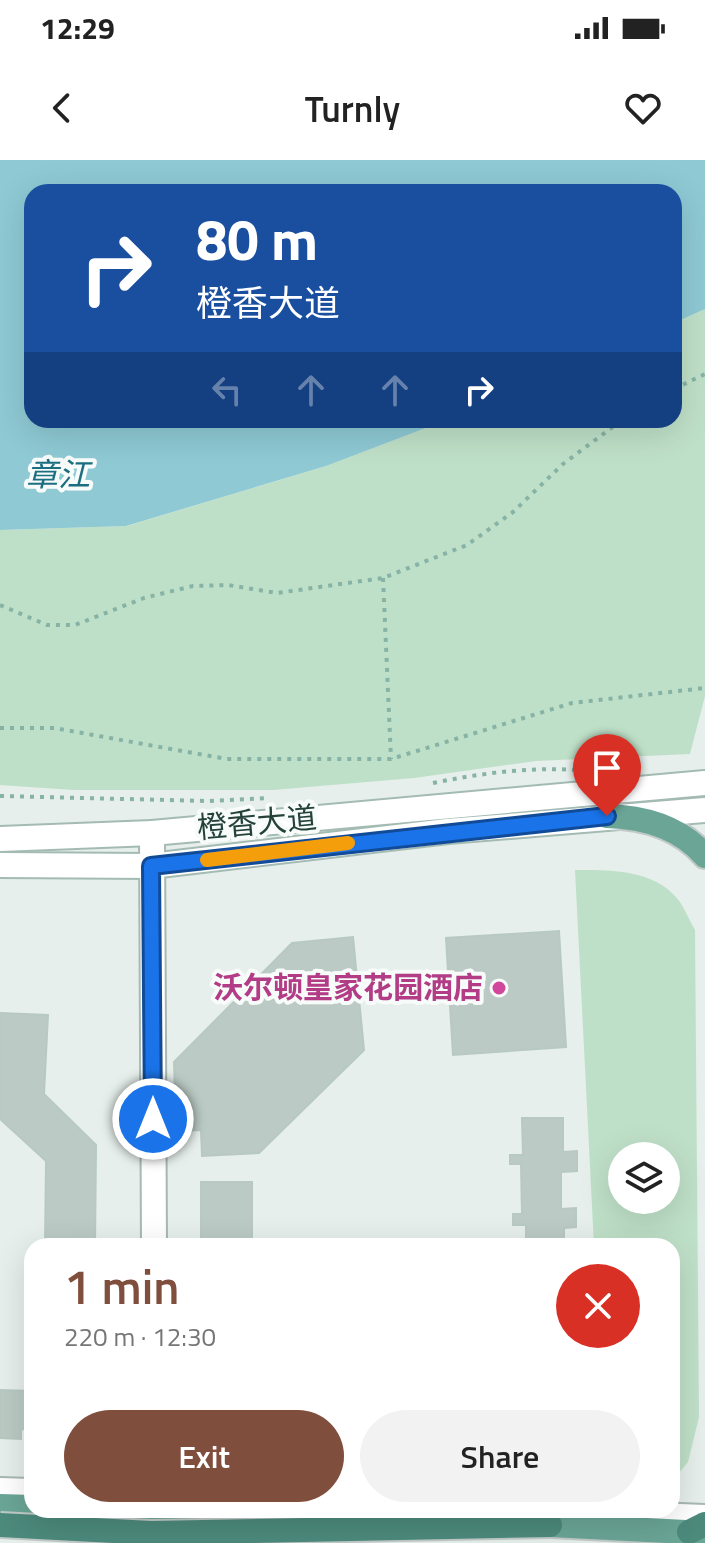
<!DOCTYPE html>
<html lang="en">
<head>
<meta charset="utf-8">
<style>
	body { margin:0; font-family:"Titillium Web","Noto Sans SC",sans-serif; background:#f2f2f2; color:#222; height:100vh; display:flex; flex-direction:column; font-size:30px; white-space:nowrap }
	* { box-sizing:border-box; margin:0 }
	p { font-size:26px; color:#767676 }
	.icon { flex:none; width:44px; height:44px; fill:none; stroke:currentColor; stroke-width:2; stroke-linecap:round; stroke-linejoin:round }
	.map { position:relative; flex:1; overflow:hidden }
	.side { position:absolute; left:24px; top:1078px; width:656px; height:280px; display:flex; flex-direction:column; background:#fff; border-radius:24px; box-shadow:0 8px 32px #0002 }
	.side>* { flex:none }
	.hud { position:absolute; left:24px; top:24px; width:658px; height:244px; border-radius:24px; box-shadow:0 8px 32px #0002; background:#1a4fa0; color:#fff; overflow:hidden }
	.controls { position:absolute; left:608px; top:982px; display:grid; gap:16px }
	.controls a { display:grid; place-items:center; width:72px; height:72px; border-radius:50%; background:#fff; box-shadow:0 8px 32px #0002; font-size:40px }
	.pin { position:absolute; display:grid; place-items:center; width:68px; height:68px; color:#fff; margin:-82px -34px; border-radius:50% 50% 50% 0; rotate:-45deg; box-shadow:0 0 8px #0007 }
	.pin .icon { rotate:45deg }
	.me { position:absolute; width:88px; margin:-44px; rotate:0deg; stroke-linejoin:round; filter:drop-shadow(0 0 6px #0008) }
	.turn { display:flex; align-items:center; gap:28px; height:168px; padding:0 40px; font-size:36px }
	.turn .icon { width:104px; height:104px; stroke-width:2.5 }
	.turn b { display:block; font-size:56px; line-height:68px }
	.lanes { display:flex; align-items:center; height:76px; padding:0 40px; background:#0003; justify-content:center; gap:40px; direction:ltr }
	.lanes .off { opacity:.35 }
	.round { display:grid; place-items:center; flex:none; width:84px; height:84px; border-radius:42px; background:#f2f2f2 }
	.head { display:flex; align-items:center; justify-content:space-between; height:136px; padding:0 40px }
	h1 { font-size:48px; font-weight:600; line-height:60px; color:#804e3d }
	.button { display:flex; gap:16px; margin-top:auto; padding:16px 40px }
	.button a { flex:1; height:92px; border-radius:48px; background:#804e3d; color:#fff; font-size:32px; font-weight:600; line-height:92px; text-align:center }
	.button a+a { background:#f2f2f2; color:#222 }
	.status { display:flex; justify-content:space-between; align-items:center; height:56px; padding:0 40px; background:#fff; direction:ltr }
	.status svg { height:22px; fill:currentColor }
	header { display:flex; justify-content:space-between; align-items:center; height:104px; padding:0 40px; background:#fff; font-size:36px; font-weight:600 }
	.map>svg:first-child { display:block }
	.green { fill:#bfe0c8; fill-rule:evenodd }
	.water { fill:#8ec9d4 }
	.building { fill:#bbcac4; stroke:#b8c9c2; stroke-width:2 }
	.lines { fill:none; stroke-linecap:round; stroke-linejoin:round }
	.tertiary-casing { stroke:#a8b8b2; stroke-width:28 }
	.secondary-casing { stroke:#a4bbb3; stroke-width:28 }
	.primary-casing { stroke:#c2cac8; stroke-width:28 }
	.trunk-casing { stroke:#c2cac8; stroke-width:28 }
	.path { stroke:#86b3a5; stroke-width:4; stroke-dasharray:4 6; stroke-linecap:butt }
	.tertiary { stroke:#fff; stroke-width:24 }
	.secondary { stroke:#fff; stroke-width:24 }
	.primary { stroke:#6aa596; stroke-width:24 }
	.trunk { stroke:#4c8a7c; stroke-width:24 }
	.trunk-bridge-casing { stroke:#c2cac8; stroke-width:28; stroke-linecap:butt }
	.trunk-bridge { stroke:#4c8a7c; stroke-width:24 }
	.route-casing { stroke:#114b97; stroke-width:20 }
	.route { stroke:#1a73e8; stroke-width:14 }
	.slow { stroke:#f59e0b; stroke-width:14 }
	.hotel-dot { fill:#d1479c; stroke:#f7fbf9; stroke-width:3 }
	.labels { text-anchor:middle; stroke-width:8; stroke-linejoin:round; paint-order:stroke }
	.street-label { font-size:30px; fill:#24423a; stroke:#f7fbf9 }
	.hotel-label { font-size:30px; font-weight:bold; fill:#b23c85; stroke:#f7fbf9; text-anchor:end }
	.water-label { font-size:32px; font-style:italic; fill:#1c6f80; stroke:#f7fbf9 }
</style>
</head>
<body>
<div class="status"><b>12:29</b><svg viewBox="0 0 49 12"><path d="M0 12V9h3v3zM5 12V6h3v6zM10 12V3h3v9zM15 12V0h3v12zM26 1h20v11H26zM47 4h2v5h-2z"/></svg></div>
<header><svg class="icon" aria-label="back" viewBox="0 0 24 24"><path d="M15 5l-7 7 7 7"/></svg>Turnly<svg class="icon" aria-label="heart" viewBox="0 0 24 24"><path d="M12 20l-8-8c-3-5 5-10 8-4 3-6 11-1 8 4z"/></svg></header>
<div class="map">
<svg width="705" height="1383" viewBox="0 0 705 1383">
	<rect width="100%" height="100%" fill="#e6efeb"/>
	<g class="green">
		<path d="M705,149V536L690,594L536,601L414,618L273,630H73L0,625V370L127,366L326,306L447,260H674V163Z"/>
		<path d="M575,710C609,710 651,709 676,737C684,746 689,760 695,770L699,1257L688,1302L672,1321V1086H594ZM622,996H666V1040H622Z"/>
	</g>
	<path class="water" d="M0,0H705V149L674,163V32H32V260H447L326,306L126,366L0,370Z"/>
	<g class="building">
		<path d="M559,771L566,887L453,895L446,778Z"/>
		<path d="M353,777L364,890L259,993L202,996L201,970L176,971L174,902L292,783Z"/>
		<path d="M0,853L48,855L44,934L96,985L95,1086H45L46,1001L0,959Z"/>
		<path d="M522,958H563V992L577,991V1011L561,1012V1049L576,1048V1067L564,1068V1086H526V1065H513V1054H522L521,1004H510V995H523Z"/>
		<rect x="201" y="1022" width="51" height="64"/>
		<path d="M0,1230L32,1231V1270L21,1269V1279L0,1278Z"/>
	</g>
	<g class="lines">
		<g class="tertiary-casing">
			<g id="tertiary">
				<path d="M152,673L154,1086"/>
				<path d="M0,1330L32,1331"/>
				<path d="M532,1350L705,1357"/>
			</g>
		</g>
		<g class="secondary-casing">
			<g id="secondary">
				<path d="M0,679L152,673L705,623"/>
				<path d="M0,705L151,706L448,671L705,650"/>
			</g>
		</g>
		<g class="primary-casing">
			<g id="primary">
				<path d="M607,656C644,657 680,667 705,696"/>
				<path d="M0,1346L32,1347"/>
				<path d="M106,1350L369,1353L443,1358"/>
				<path d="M532,1364L705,1373"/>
			</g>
		</g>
		<g class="trunk-casing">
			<path id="trunk" d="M689,1372L705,1364"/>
		</g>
		<g class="path">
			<path d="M674,229L705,214"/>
			<path d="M383,418L391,599"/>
			<path d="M0,445L47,465H75L144,438L193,426L228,425L277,433L383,418L467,385L513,352L563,304L622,260"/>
			<path d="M0,568H54L227,599H391L572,543L705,528"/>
			<path d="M433,623C482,613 529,607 579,610"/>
			<path d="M0,636L208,641L269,638"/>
		</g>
		<use href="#tertiary" class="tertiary"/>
		<use href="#secondary" class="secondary"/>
		<use href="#primary" class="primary"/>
		<use href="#trunk" class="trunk"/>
		<g class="trunk-bridge-casing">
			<path id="trunk-bridge" d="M0,1365L151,1373L550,1365"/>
		</g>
		<use href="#trunk-bridge" class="trunk-bridge"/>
	</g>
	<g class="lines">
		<g class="route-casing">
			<path id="route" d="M153,959L151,706L607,656"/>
		</g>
		<use href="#route" class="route"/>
		<path class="slow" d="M207,700L348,683"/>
	</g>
	<circle class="hotel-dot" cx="499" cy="828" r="8"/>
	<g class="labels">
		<g class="street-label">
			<text transform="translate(257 663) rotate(-5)" y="10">橙香大道</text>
		</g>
		<g class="hotel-label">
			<text x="483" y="838">沃尔顿皇家花园酒店</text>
		</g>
		<g class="water-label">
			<text x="58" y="326">章江</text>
		</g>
	</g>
</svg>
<div class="controls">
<a><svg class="icon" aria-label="layers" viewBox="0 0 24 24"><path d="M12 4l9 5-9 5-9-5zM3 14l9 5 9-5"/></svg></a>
</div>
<div class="pin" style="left:607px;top:656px;background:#d93025"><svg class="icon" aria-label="arrive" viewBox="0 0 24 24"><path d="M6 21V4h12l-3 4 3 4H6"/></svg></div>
<svg class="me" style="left:153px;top:959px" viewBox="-20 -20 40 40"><circle r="17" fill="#1a73e8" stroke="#fff" stroke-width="3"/><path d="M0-11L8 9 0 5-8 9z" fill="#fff"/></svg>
<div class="hud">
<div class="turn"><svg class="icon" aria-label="right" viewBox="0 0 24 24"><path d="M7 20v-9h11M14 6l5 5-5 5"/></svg><div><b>80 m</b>橙香大道</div></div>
<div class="lanes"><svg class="icon off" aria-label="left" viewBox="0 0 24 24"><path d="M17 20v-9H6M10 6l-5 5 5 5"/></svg><svg class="icon off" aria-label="ahead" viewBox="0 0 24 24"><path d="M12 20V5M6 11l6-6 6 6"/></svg><svg class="icon off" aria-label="ahead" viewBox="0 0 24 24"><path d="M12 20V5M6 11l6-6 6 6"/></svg><svg class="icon" aria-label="right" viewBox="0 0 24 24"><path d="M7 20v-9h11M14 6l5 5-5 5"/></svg></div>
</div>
<section class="side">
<div class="head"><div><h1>1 min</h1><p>220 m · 12:30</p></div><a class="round" style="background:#d93025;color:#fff"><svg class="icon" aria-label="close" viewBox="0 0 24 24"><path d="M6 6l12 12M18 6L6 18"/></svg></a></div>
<div class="button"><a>Exit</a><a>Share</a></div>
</section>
</div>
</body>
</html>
